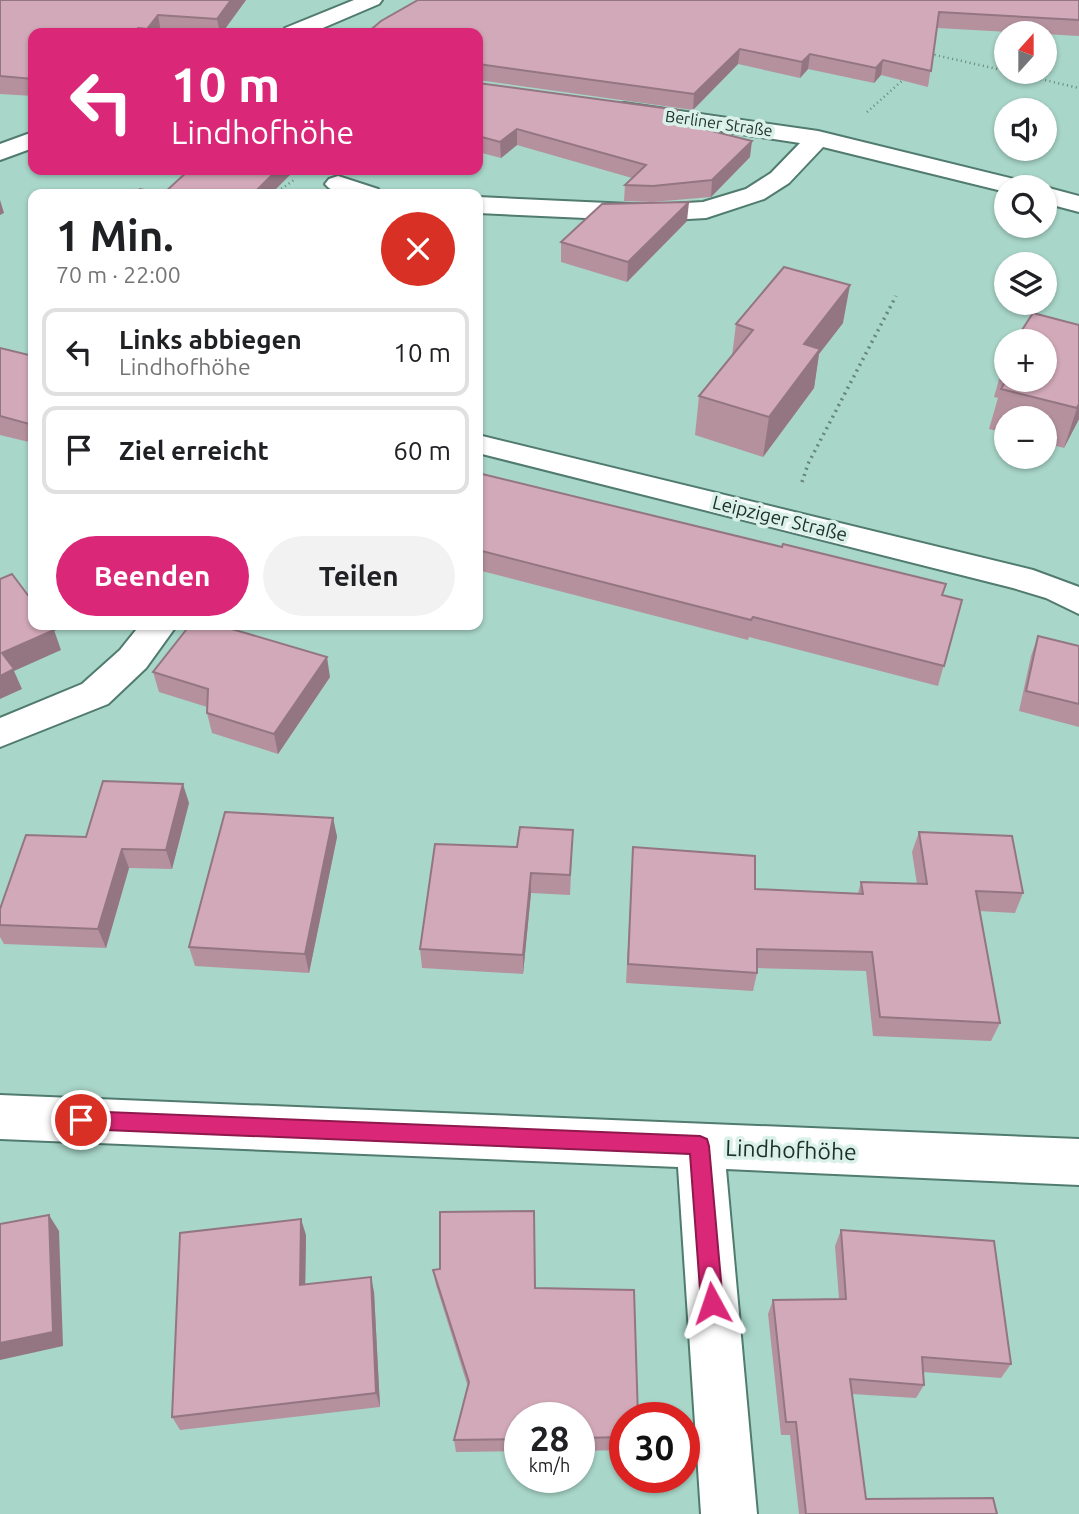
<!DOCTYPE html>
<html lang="de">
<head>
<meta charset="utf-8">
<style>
	body { margin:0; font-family:Ubuntu,sans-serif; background:#f2f2f2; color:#202124; height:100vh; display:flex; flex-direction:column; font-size:26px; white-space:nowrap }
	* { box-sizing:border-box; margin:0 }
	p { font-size:23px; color:#757577 }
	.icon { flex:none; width:38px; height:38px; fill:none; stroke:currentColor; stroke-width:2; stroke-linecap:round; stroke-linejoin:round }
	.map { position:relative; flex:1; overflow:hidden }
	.side { position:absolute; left:28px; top:189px; width:455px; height:441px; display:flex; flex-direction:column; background:#fff; border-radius:14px; box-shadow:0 2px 5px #0004 }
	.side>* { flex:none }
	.top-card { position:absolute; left:28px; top:28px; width:455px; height:147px; border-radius:14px; box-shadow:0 2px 5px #0004; background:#db2777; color:#fff; overflow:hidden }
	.needle { width:46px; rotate:21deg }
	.tools { position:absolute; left:994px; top:21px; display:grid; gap:14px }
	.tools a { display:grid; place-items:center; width:63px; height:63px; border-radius:50%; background:#fff; box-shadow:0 2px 5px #0004; font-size:35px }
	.speed { position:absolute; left:504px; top:1402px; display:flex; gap:14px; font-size:35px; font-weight:700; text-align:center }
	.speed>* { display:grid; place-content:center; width:91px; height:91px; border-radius:50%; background:#fff; box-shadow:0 2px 5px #0004; line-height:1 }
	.speed small { font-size:18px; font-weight:400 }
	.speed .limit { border:10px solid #d22; background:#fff; color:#111 }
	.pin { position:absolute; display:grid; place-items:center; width:60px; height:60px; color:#fff; margin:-30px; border:4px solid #fff; border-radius:50%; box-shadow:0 2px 7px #0007 }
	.me { position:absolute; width:77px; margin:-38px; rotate:355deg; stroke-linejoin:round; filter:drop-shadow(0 0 5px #0008) }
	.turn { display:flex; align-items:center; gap:24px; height:147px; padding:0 28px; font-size:32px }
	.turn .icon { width:91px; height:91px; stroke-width:2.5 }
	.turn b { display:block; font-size:49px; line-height:60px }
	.round { display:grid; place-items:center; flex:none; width:74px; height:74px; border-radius:37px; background:#f2f2f2 }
	.headline { display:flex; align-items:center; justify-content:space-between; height:119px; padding:0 28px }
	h1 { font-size:42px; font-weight:700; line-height:52px }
	.action { display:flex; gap:14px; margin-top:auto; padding:14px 28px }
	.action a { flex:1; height:80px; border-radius:42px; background:#db2777; color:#fff; font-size:28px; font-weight:700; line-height:80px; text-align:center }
	.action a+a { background:#f2f2f2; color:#202124 }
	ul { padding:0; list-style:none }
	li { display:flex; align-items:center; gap:21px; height:88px; margin:0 14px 10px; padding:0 14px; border:4px solid #e0e0e0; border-radius:14px }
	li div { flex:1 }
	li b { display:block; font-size:26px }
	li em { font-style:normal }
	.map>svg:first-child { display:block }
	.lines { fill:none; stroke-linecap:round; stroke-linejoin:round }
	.minor-casing { stroke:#507b6e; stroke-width:4 }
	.path-far1 { stroke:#66867c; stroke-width:2.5; stroke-dasharray:1 3.5; stroke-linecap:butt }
	.path { stroke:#66867c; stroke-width:3.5; stroke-dasharray:2 4.5; stroke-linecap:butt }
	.minor { fill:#fff; fill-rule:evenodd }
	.wall { fill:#b5919e }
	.shaded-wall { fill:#937681 }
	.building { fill:#d2a9b8; stroke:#937681; stroke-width:2 }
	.route { fill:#db2777; stroke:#8e194d; stroke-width:2 }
	.labels { text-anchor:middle; stroke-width:7; stroke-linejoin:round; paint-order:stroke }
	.far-street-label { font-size:16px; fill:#1d2f29; stroke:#daf1ea }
	.street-label { font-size:19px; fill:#1d2f29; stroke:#daf1ea }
	.near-street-label { font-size:23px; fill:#1d2f29; stroke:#daf1ea }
</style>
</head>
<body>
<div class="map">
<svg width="1079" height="1514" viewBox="0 0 1079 1514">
	<rect width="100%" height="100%" fill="#a8d6c8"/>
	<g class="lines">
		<g class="minor-casing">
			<g id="minor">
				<path d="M354,0H382L379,4L311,33H282L285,28Z"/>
				<path d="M624,103L818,131L1026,182L1030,187H1006V192L823,147L789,183L764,199L706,218L652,221L478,213V197L652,205L703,202L746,189L771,173L800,143L616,115L612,110L616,105Z"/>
				<path d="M33,132V148L0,160V144Z"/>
				<path d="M338,176L378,189L382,194C365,195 336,199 325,184L329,179Z"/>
				<path d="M1045,187L1079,196V212L1045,203Z"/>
				<path d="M478,435L1033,570L1079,587V614L1046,598L1013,588L478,453Z"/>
				<path d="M140,625H177L146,668L108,704L0,747V718L82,684L120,650Z"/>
				<path d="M0,1095L1079,1139V1185L726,1169L757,1514H701L678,1167L0,1139Z"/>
			</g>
		</g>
		<g class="path-far1">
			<path d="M931,58L935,55L1006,71"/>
			<path d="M1010,72L1079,88"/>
			<path d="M867,112L905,78"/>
			<path d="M274,194L294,180"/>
		</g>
		<path class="path" d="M802,482L808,464L896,296"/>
		<use href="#minor" class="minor"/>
	</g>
	<g class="wall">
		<path d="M0,0H246L222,33H33V96L0,94Z"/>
		<path d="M1079,0V36L937,28L928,87L881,75L874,83L808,69L800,78L738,64L693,110L478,80V33Z"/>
		<path d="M478,83L677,123L750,157L711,197L652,202L624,201L625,185L632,178L517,145L501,158L478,152Z"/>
		<path d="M687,221L627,282L561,262V242Z"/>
		<path d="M843,323L819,354L814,388L763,457L695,435L699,396L732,356L736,324Z"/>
		<path d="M1079,325V419L1064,448L1045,443V418H1006V433L989,429L998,398L994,397L1006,355V380Z"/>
		<path d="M0,348L33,356V443L0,435Z"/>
		<path d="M478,473L962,600L938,686L749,637L748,640L478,570Z"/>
		<path d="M1038,636L1079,646V727L1019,711L1031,656Z"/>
		<path d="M153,672L330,677L278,754L212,733L207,713V707L159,692Z"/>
		<path d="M189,803L172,869L129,868L106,948L4,944L0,937V909L86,837Z"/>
		<path d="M333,818L337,837L309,973L195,966L189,947Z"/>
		<path d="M573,830L570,895L531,893L523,974L422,968L420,949L517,847Z"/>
		<path d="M919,832L1023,893L1015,913L979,911L1000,1023L991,1041L873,1036L866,971L757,968V973L753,991L626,983L633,847L755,889L858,893L861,882L917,884L912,852Z"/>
		<path d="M841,1230L1011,1364L1001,1378L923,1372L924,1385L916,1398L852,1394L866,1499L997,1514H799L790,1435H781L768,1314L773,1300L839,1299L835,1246Z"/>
		<path d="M306,1235L305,1284L374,1292L380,1407L180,1430L172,1417Z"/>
		<path d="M433,1270L535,1288L625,1418V1450L579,1451V1418H520V1451L456,1452L454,1440L468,1387L436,1285Z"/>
	</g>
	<g class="shaded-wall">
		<path d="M231,0H246L222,33H220L217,19Z"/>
		<path d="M158,15L161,32L148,33L147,29Z"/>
		<path d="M740,49L738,64L693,110L694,94Z"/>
		<path d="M810,54L808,69L800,78L802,62Z"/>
		<path d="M883,60L881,75L874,83L876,68Z"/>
		<path d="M678,110L677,126L668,120Z"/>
		<path d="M517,129V145L501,158L500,142Z"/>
		<path d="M752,141L750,157L711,197L712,180Z"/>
		<path d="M277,170H295L271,194H253Z"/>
		<path d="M0,200L4,213L0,215Z"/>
		<path d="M689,202L687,221L627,282L628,262Z"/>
		<path d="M850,285L843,323L819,354L814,388L763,457L769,417L804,344Z"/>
		<path d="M1079,404V419L1064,448L1077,408Z"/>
		<path d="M54,630L61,650L14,671L22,689L0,699V676L2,653Z"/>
		<path d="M327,657L330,677L278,754L274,734Z"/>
		<path d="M183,784L189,803L172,869L166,850Z"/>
		<path d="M333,818L337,837L309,973L305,954Z"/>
		<path d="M122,849L129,868L106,948L98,929Z"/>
		<path d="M531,873V893L523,974V955Z"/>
		<path d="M49,1215L59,1231L63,1346L0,1360V1343Z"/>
		<path d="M301,1219L306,1235L305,1300L300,1285Z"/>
		<path d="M371,1277L374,1292L380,1407L376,1393Z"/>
	</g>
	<g class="building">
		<path d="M0,0H231L217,19L158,15L147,29L138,28L134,33H33V79L0,76Z"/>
		<path d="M418,0H1079V20L939,12L931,71L883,60L876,68L810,54L802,62L740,49L694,94L478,64V33H367L381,21Z"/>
		<path d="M478,83L678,110L668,120L752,141L712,180L653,186L625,185L646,165L517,129L500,142L478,136Z"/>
		<path d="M189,170H277L253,194H134L140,189L163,194Z"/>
		<path d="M689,202L628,262L561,242L602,204Z"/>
		<path d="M784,267L850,285L804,344L820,349L769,417L699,396L753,330L736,324Z"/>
		<path d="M1033,313L1079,325V404L1077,408L1001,389L1006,380H1045V341H1015Z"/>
		<path d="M0,348L33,356V425L0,416Z"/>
		<path d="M478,473L782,547L783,544L946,584L942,595L962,600L944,666L753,617L751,620L478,550Z"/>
		<path d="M12,574L33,602V625H50L54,630L2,653L14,669L0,676V579Z"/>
		<path d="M190,625H218L327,657L274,734L207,713L208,689L153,672Z"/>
		<path d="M1038,636L1079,646V704L1026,691Z"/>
		<path d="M103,781L183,784L166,850L122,849L98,929L0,925V909L26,835L86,837Z"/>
		<path d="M225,812L333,818L305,954L189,947Z"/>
		<path d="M520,827L573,830L570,875L531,873L523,955L420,949L435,844L517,847Z"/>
		<path d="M919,832L1012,836L1023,893L976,891L1000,1023L880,1017L872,952L757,949V973L628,964L633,847L755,856V889L863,894L861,882L927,884Z"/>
		<path d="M534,1211L535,1288L634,1290L638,1418H625V1437L579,1438V1418H520V1439L454,1440L469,1382L433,1270L440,1269V1212Z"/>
		<path d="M49,1215L53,1332L0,1343V1224Z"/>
		<path d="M301,1219L300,1285L371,1277L376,1393L172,1417L180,1233Z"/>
		<path d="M841,1230L994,1241L1011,1364L922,1357L924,1385L850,1379L866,1499L993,1498L997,1514H806L796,1422H786L773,1300L846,1299Z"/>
	</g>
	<path class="route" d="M81,1111L700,1136L707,1139L709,1146L723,1303L720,1311L712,1314L705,1311L701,1303L690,1154L81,1129L74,1127L71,1120L74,1114Z"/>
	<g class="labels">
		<g class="far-street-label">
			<text transform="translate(719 123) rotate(8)" y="6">Berliner Straße</text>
		</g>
		<g class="street-label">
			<text transform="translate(780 518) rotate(14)" y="7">Leipziger Straße</text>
		</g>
		<g class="near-street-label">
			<text transform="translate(791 1150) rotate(2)" y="8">Lindhofhöhe</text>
		</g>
	</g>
</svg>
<div class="tools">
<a><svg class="needle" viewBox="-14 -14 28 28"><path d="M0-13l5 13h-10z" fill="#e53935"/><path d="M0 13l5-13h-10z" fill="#757577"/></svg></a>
<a><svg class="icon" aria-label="sound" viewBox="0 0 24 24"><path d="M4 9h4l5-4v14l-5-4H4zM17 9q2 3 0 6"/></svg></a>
<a><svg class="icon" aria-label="search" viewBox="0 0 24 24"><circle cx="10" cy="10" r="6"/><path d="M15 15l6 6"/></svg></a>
<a><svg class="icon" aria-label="layers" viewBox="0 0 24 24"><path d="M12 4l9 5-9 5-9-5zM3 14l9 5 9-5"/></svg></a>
<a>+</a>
<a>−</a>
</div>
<div class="speed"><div>28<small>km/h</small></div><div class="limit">30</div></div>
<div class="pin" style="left:81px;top:1120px;background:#d93025"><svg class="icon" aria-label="arrive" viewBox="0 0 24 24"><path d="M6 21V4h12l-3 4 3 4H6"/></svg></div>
<svg class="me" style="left:712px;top:1303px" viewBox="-20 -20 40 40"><path d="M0-17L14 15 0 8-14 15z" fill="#db2777" stroke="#fff" stroke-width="4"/></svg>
<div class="top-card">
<div class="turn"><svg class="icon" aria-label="left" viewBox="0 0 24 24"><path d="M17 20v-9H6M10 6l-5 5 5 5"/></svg><div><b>10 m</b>Lindhofhöhe</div></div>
</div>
<section class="side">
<div class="headline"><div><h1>1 Min.</h1><p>70 m · 22:00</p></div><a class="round" style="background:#d93025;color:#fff"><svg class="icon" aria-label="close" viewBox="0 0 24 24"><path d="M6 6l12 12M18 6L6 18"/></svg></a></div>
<ul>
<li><svg class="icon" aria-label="left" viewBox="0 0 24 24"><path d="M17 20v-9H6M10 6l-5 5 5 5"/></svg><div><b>Links abbiegen</b><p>Lindhofhöhe</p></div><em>10 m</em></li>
<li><svg class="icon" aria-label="arrive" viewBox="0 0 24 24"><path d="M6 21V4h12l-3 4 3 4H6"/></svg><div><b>Ziel erreicht</b></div><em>60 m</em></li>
</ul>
<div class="action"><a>Beenden</a><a>Teilen</a></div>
</section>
</div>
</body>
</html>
